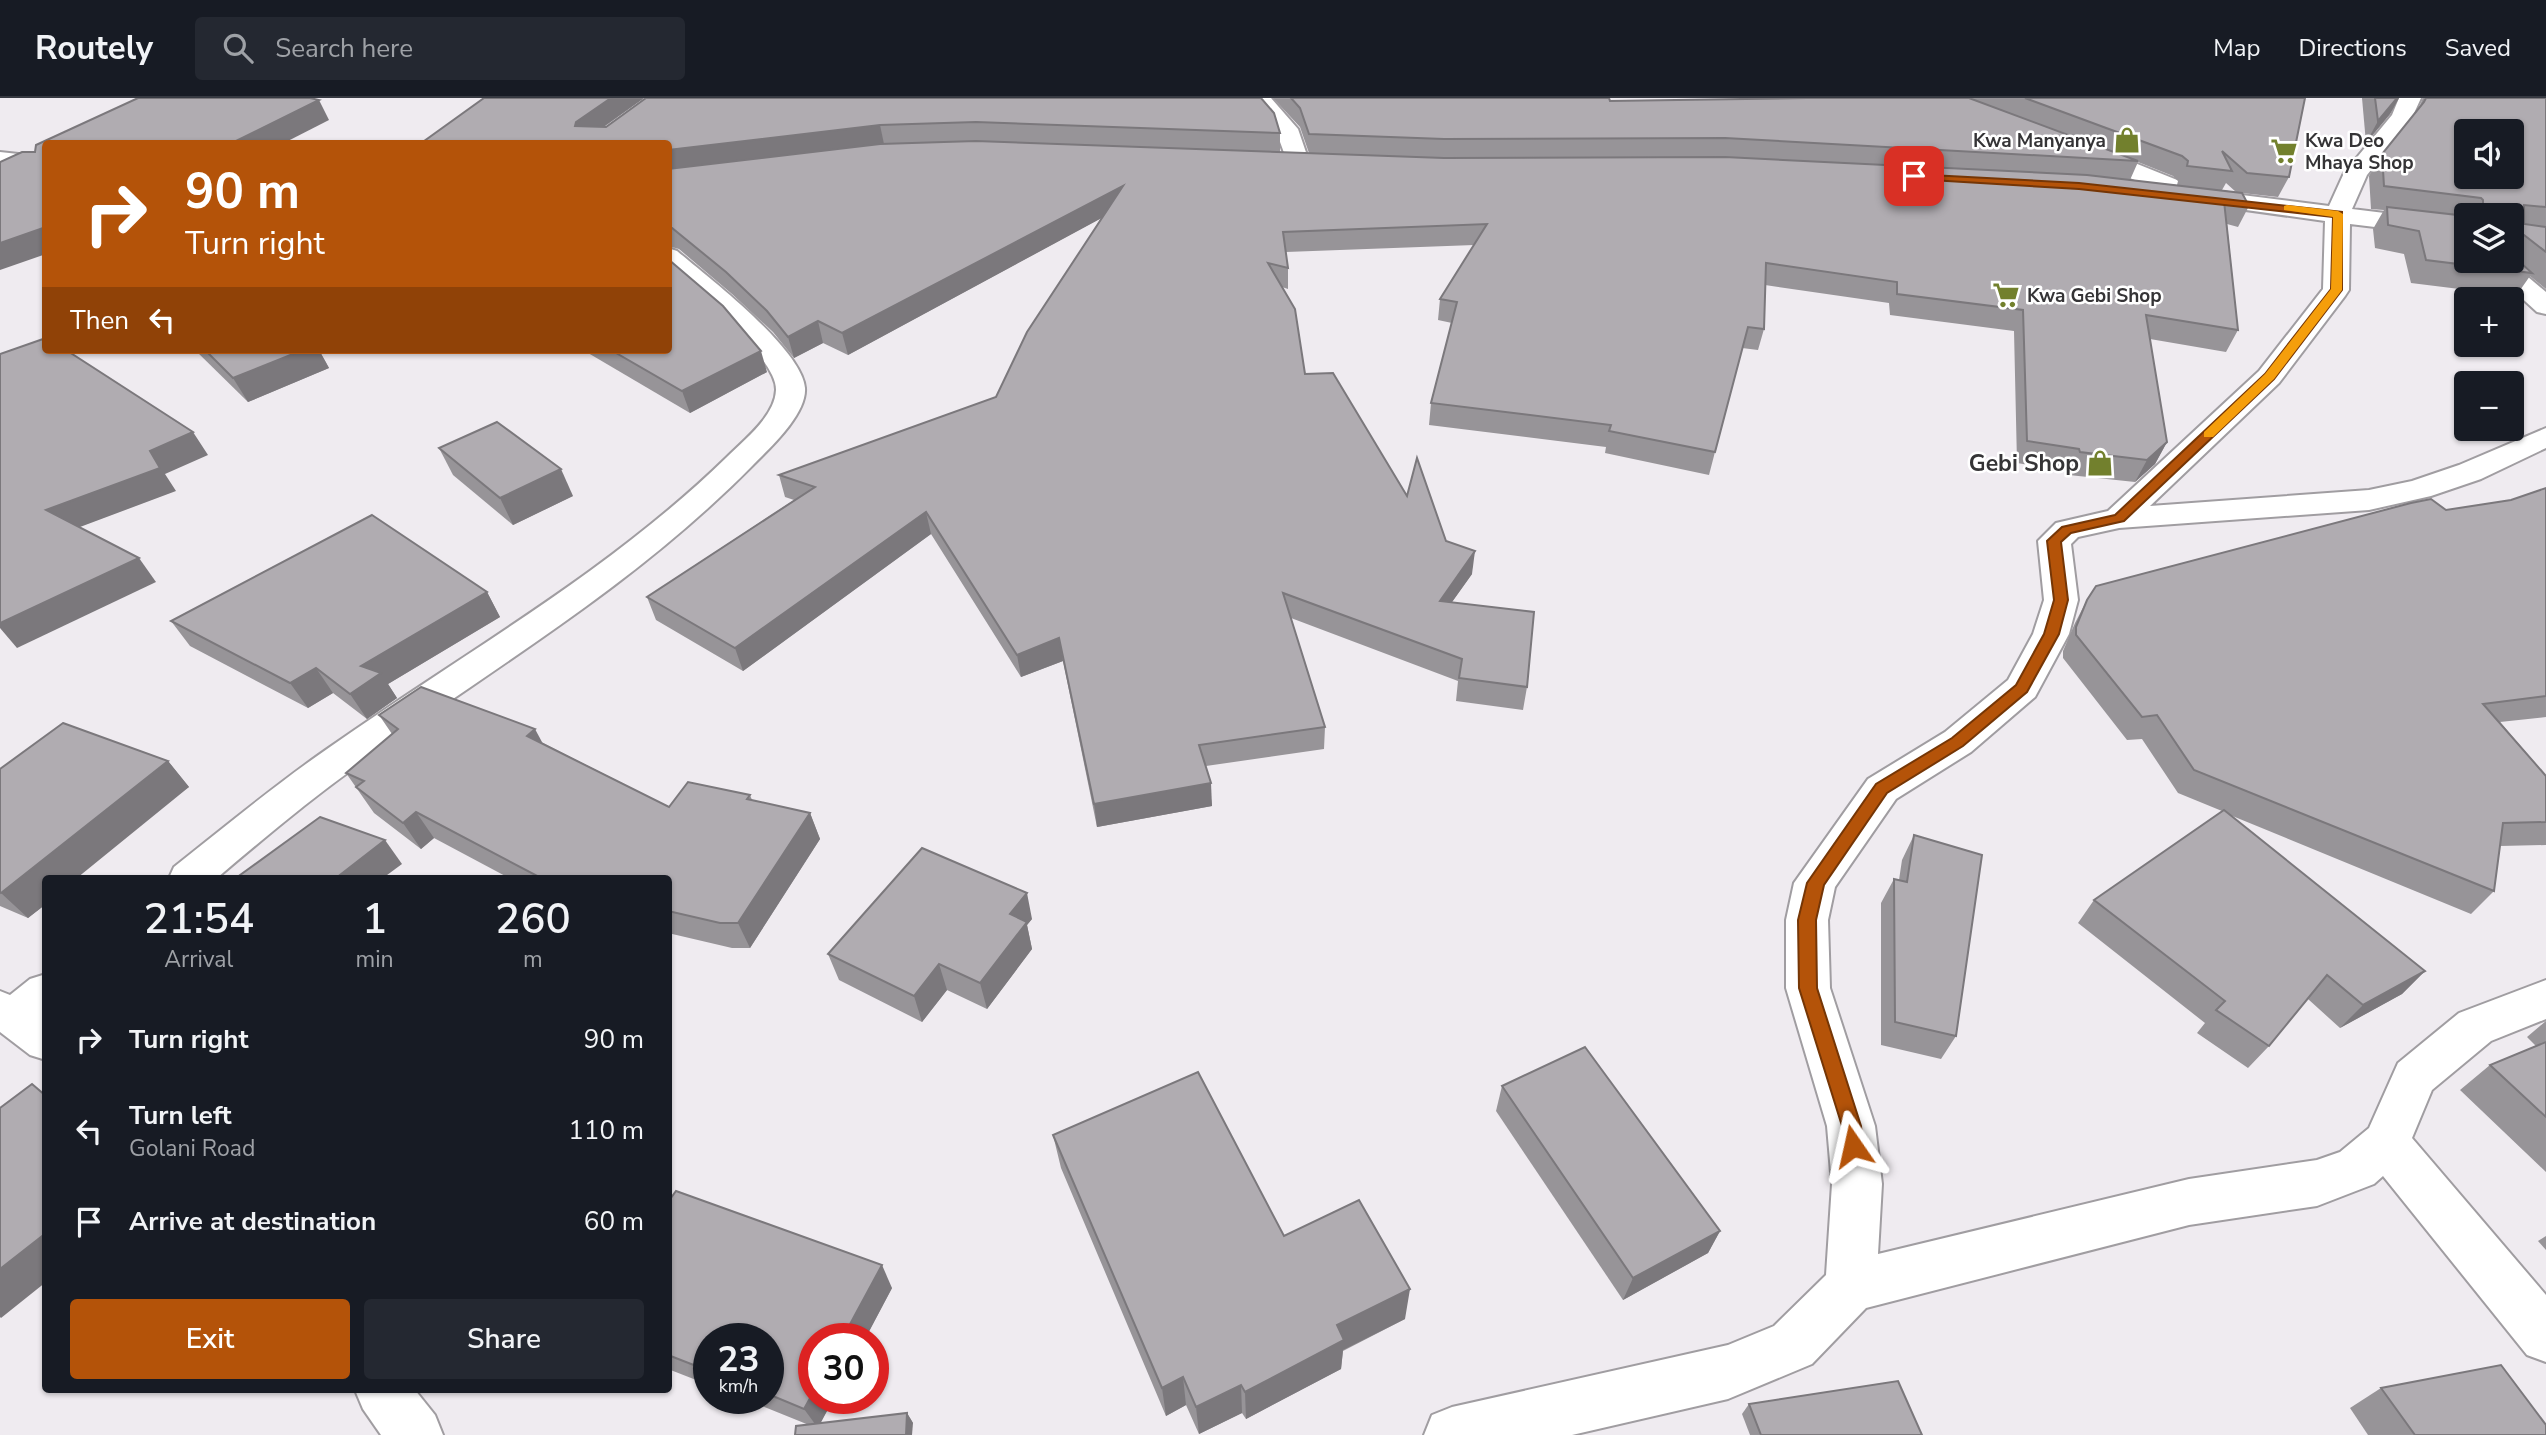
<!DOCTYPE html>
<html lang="en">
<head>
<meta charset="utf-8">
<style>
	body { margin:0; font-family:"Nunito Sans",sans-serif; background:#242831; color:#f1f3f6; height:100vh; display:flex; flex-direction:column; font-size:26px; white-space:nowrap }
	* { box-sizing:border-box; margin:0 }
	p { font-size:23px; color:#9ea1a6 }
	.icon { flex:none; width:38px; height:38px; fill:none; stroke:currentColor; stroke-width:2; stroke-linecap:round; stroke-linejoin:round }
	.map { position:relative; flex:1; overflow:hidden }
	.side { position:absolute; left:42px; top:777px; width:630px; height:518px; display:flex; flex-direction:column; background:#171b24; border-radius:7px; box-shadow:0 2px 5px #0004 }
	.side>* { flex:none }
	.guide { position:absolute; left:42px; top:42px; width:630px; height:214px; border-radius:7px; box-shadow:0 2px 5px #0004; background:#b45309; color:#fff; overflow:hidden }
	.fabs { position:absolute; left:2454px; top:21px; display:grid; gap:14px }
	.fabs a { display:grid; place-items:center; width:70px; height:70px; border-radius:7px; background:#171b24; box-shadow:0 2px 5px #0004; font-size:35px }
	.speed { position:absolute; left:693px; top:1225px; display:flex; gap:14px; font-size:35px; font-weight:700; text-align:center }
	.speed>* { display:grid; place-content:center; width:91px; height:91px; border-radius:50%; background:#171b24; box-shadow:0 2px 5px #0004; line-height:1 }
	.speed small { font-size:18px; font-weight:400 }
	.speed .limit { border:10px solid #d22; background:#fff; color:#111 }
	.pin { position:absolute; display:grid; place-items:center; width:60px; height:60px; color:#fff; margin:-30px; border-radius:14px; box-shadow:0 4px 10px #0006 }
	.me { position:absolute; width:77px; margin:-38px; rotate:349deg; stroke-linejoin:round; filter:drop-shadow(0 0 5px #0008) }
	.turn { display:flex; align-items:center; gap:24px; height:147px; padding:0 28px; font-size:32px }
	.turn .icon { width:91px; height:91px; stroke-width:2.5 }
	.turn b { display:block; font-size:49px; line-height:60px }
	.then { display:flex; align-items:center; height:66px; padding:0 28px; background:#0003; gap:14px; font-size:26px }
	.eta { display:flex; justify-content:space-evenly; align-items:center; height:119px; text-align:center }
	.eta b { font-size:42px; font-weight:600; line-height:49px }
	.button { display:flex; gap:14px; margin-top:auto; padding:14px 28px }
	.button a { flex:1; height:80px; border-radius:7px; background:#b45309; color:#fff; font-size:28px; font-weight:600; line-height:80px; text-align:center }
	.button a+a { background:#242831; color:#f1f3f6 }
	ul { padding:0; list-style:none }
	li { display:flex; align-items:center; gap:21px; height:91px; padding:0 28px }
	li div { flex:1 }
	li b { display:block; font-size:26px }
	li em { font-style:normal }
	header { display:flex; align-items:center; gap:42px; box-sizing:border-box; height:98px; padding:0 35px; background:#171b24; border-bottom:2px solid #363941 }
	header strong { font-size:33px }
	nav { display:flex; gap:38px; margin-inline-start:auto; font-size:24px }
	.search { width:490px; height:63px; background:#242831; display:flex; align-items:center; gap:18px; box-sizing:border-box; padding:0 24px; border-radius:7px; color:#9ea1a6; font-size:26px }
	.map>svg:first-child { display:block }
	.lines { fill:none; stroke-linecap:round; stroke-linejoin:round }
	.minor-casing { stroke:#a09da1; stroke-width:4 }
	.minor { fill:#fff; fill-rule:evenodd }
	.wall { fill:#979498; fill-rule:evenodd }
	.shaded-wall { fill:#7b787c }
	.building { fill:#b0acb1; stroke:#7b787c; stroke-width:2; fill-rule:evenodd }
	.route { fill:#b45309; stroke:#753606; stroke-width:2 }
	.slow { fill:#f59e0b }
	.labels { text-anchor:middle; stroke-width:5; stroke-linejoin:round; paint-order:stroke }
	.far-poi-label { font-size:19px; font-weight:bold; fill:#353436; stroke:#fff; text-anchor:start }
	.poi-label { font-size:23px; font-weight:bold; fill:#353436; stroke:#fff; text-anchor:end }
</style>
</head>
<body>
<header>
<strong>Routely</strong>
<div class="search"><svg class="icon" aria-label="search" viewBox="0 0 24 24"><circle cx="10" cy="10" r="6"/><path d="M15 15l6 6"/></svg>Search here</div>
<nav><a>Map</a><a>Directions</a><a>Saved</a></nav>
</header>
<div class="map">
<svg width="2546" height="1337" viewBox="0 0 2546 1337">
	<rect width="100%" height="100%" fill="#efebf0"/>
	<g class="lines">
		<g class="minor-casing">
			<g id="minor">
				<path d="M1248,0H1271L1298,31L1310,66L1306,71H1290L1276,33Z"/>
				<path d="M2399,0H2421L2410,24L2367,77L2352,111L2466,125V140L2350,126L2349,192L2345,198L2279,285L2150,408L2369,392L2412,383L2459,367L2546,330V350L2481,381L2431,398L2369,412L2119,430L2078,439L2071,446L2078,502L2069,536L2035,599L1971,654L1896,701L1835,789L1828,822L1830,890L1875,1028L1882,1086L1878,1156L2189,1081L2317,1062L2340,1054L2369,1030L2398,965L2459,915L2546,882V921L2491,943L2432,992L2412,1040L2546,1197V1264L2527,1257L2383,1078L2374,1086L2317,1108L2189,1127L1866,1210L1812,1266L1728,1301L1572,1337H1424L1432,1317L1452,1309L1728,1247L1774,1228L1826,1177L1832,1086L1827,1028L1786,890V822L1794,785L1868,681L1945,634L2008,582L2033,536L2044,502L2038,443L2056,425L2108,413L2259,273L2323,191L2325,123L2188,104L2079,59L2076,54L2079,49H2095L2202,92L2329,108L2344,75L2392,17Z"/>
				<path d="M0,54L46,59V73L0,68Z"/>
				<path d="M668,150L677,153C708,179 802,251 805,290C807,316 770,350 753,367C632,490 495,568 357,668C308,703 263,741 217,780H169L174,769C226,728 276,686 330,649C465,554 608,475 727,359C744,342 775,318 776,292C777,259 693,194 668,172Z"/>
				<path d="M2481,163H2509L2546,194V216L2537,214Z"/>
				<path d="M46,876V962L30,957L0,934V893L10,897L30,881Z"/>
				<path d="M355,1292H415L435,1317L443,1337H381L363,1311Z"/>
			</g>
		</g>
		<use href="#minor" class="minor"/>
	</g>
	<g class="wall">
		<path d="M484,0H644L604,29H606L646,0L1280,35V54L1309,55L1300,29L1273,0H1609L1610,3L1782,1L1781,0H2305L2289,79L2278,99L2242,95L2249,108L2238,129L2227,126L2238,232L2226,254L2150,241L2167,344L2155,366L2135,384L2069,377L2068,373L2017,365L2014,233L1890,217L1889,205L1765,187L1764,231L1758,252L1742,250L1709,377L1605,355L1606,349L1429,327L1431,305L1452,225L1438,222L1440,201L1474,147L1286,154L1288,170V191L1282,189L1305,276L1472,476L1452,504L1527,589L1523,612L1456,603L1458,583L1291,520L1325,629L1324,651L1206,668L1212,708L1097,729L1063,563L1021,579L931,436L743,573L656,522L647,499L794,402L785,399L779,377L996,299L1101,120L848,257L823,245L794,260L773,234L732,196L679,151L668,148V46ZM2138,64L2173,78L2178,83L2177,87L2130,82ZM2226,85L2236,94L2222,92Z"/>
		<path d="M2362,0H2399L2390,16L2366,45Z"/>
		<path d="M2423,0H2546V191L2530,178L2516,198L2411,185L2404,156L2375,150L2373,131L2384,112L2371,111L2369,78L2382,56L2418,12ZM2466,117H2511V163H2466Z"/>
		<path d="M195,252H319L329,270L248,304Z"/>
		<path d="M583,252H668L767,274L690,315Z"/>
		<path d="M439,350L573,398L513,427L453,377Z"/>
		<path d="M2546,390V619L2500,624L2546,678V747L2500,748L2494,793L2471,816L2230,717L2425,873L2402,896L2340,930L2308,901L2269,948L2248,970L2197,935L2205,925L2078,825L2094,802L2222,713L2178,695L2142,641L2127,642L2063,560V553L2075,525L2087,502L2446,412L2511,402Z"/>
		<path d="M487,494L500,519L388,586L397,600L367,621L333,595L308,610L190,548L171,523Z"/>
		<path d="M379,617L543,645L669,709L750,697L752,702L810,715L820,741L750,850H732L668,835V780H509L434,740L421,751L374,715L346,675L392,636Z"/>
		<path d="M168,663L189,689L46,780V806L28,820L0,808V671Z"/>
		<path d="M1914,737L1956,938L1941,961L1881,947V805L1894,781L1899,782L1902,762Z"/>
		<path d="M1032,821L1027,827L1032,851L987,911L947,892L922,924L839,882L828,856Z"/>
		<path d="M2546,923V1074L2460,992L2490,967L2536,948L2527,939Z"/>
		<path d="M1502,988L1720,1133L1708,1155L1623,1202L1496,1013Z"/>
		<path d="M1053,1037L1284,1138L1405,1221L1343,1253L1341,1271L1246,1321L1242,1315L1199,1336L1186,1307L1166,1318L1061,1070Z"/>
		<path d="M668,1104L892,1190L865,1241H814V1300H834L820,1325L907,1315L913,1325L809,1327L742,1300H768V1241H709V1287L668,1271Z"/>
		<path d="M2546,1138V1152L2538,1143Z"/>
		<path d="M2381,1290L2546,1337H2368L2350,1310Z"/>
		<path d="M1749,1306L1922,1337H1750L1742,1316Z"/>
	</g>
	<g class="shaded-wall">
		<path d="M611,0H644L582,44L575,28L576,24Z"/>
		<path d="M2397,0H2399L2390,16L2366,45L2378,23Z"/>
		<path d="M319,2L329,22L282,46H230Z"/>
		<path d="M880,27L884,46L668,73V52Z"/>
		<path d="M1123,88L1124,108L848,257L842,235Z"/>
		<path d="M46,129V156L0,172V145Z"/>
		<path d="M818,223L823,245L794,260L788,239Z"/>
		<path d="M303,252H319L329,270L248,304L233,280Z"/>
		<path d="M761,253L767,274L690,315L682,293Z"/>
		<path d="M193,334L208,357L165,376L176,393L64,435L46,412L150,353Z"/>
		<path d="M2167,344L2155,366L2135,384L2147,362Z"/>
		<path d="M561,371L573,398L513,427L500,400Z"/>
		<path d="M926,414L931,436L743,573L735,550Z"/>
		<path d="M1475,453L1472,476L1437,525L1440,503Z"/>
		<path d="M139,460L156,484L17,550L0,530V525Z"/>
		<path d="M487,494L500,519L388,586L397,600L367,621L350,596L361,568Z"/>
		<path d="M1059,540L1063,563L1021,579L1017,557Z"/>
		<path d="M316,570L333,595L308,610L290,585Z"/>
		<path d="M535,631L549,657L527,638Z"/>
		<path d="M168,663L189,689L77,780H46V806L28,820L1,795Z"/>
		<path d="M1211,685L1212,708L1097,729L1094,706Z"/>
		<path d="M416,714L434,740L421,751L403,725Z"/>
		<path d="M810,715L820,741L750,850L738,825Z"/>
		<path d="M385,742L402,766L383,780H336Z"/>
		<path d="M1027,795L1032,821L1027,827L1032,851L987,911L980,885L1010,816Z"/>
		<path d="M939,866L947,892L922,924L914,898Z"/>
		<path d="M2425,873L2402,896L2340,930L2363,907Z"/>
		<path d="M1720,1133L1708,1155L1623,1202L1633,1180Z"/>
		<path d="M46,1135V1184L1,1220L0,1219V1171Z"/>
		<path d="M882,1167L892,1190L865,1241H842Z"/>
		<path d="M1410,1191L1405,1221L1343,1252L1341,1271L1246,1321L1245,1294L1337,1227Z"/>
		<path d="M1183,1279L1186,1307L1166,1318L1162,1290Z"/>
		<path d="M1241,1287L1242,1315L1199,1336L1196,1309Z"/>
		<path d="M814,1293V1300H834L818,1330L804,1311Z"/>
		<path d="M907,1315L913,1325L912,1337H906Z"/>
	</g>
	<g class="building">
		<path d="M138,0H310L319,2L230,46H46V129L0,145V64L22,54H35L36,47Z"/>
		<path d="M484,0H611L576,24L575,28L606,29L646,0H1261L1274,15L1280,35L976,24L880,27L668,52V46H420Z"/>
		<path d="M1291,0H1609L1610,3L1807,0H1969L2138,63L1725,40L1444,41L1309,36L1300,10Z"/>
		<path d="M2025,0H2305L2289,79L2247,75L2222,53L2232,73L2187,68L2188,63L2182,58Z"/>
		<path d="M2375,0H2397L2378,23Z"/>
		<path d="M2426,0H2546V109L2524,107V126L2546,129V154L2524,137H2511V117H2483V102L2481,100L2384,88L2382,56L2424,4ZM2466,33H2511V79H2466Z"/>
		<path d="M976,43L1444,60L1725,59L2087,77L2242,95L2249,108L2224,103L2238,232L2146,217L2167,344L2147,362L2080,354L2079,351L2027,343L2023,212L1897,196V184L1766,165L1764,231L1748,229L1715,354L1609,333L1611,327L1431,305L1457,204L1440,201L1487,126L1283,134L1288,170L1268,165L1295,211L1305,276L1333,275L1407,398L1417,360L1446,443L1475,453L1440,503L1534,514L1527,589L1459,580L1462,561L1283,495L1325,629L1199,647L1211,685L1094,706L1059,540L1017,557L926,414L735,550L647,499L815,389L779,377L996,299L1027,234L1123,88L842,235L818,223L788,239L767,213L726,174L672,130L668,129V71L880,46Z"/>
		<path d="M2387,109L2466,118V163H2511V156L2532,175L2426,162L2419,133L2388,127Z"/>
		<path d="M668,161L723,208L761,253L682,293L611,252H668Z"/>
		<path d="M46,240V252H66L193,334L150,353L160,370L46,412L139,460L0,525V256Z"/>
		<path d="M205,252H303L233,280Z"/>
		<path d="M497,324L561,371L500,400L439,350Z"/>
		<path d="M2546,390V598L2483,606L2546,678V724L2503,725L2494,793L2194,672L2157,617L2142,619L2076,537V529L2087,502L2096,488L2411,405L2431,401L2446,412L2511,402Z"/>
		<path d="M372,417L487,494L361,568L381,575L350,596L316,570L290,585L171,523Z"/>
		<path d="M421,589L535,631L527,638L669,709L688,684L750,697L747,701L810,715L738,825H720L668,813V780H541L416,714L403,725L356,689L364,683L346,675L398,631L379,617Z"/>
		<path d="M63,625L168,663L1,795L0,794V671Z"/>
		<path d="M2224,712L2425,873L2363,907L2327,877L2269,948L2216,912L2225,903L2094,802Z"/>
		<path d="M320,719L385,742L336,780H236Z"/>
		<path d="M1914,737L1982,757L1956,938L1895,924L1894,781L1907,784Z"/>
		<path d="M922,750L1027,795L1010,816L1027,824L980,885L939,866L914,898L828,856Z"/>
		<path d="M2546,944V1019L2490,967Z"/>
		<path d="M1585,949L1720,1133L1633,1180L1502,988Z"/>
		<path d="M1198,974L1284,1138L1359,1102L1410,1191L1337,1227L1344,1242L1245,1294L1241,1287L1196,1309L1183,1279L1162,1290L1053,1037Z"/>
		<path d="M32,986L46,998V1135L0,1171V1010Z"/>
		<path d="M676,1093L882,1167L842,1241H814V1293L804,1311L768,1296V1241H709V1273L668,1257V1104Z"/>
		<path d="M2501,1267L2546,1327V1337H2415L2381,1290Z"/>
		<path d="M1898,1283L1922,1337H1761L1749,1306Z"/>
		<path d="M907,1315L906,1337H795L796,1328Z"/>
	</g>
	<path class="route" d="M1911,76L2079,85L2342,114V192L2274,281L2124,423L2071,435L2061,444L2068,502L2059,536L2027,594L1963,648L1887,695L1824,787L1816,822L1817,890L1861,1028L1863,1048L1860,1054L1853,1057L1846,1054L1842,1028L1799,890L1798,822L1807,785L1876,686L1952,640L2016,587L2044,536L2054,502L2047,443L2062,429L2115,417L2265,276L2331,191L2333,119L2079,91L1914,81L1911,80Z"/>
	<path class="slow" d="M2287,107L2338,113L2343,116L2342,192L2274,281L2213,339H2204V334L2265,276L2331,191L2333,119L2284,112V108Z"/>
	<defs>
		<g id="shop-bare" transform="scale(2.1)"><path d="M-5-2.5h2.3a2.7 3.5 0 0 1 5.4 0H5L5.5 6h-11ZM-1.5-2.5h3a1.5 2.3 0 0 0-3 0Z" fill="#72802d" stroke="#fff" stroke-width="2.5" paint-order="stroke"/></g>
		<g id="supermarket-bare" transform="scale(2.1)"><path d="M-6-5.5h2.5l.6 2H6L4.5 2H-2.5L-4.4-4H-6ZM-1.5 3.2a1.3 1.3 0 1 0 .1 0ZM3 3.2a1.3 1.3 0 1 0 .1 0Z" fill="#72802d" stroke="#fff" stroke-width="2.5" paint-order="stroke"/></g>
	</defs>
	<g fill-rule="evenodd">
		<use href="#shop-bare" x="2127" y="42"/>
		<use href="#supermarket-bare" x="2284" y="53"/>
		<use href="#supermarket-bare" x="2006" y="197"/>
		<use href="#shop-bare" x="2100" y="365"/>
	</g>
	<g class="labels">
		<g class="far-poi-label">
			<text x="2106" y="49" text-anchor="end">Kwa Manyanya</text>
			<text x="2305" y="49">Kwa Deo<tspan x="2305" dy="22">Mhaya Shop</tspan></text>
			<text x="2027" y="204">Kwa Gebi Shop</text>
		</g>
		<g class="poi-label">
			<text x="2079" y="373">Gebi Shop</text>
		</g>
	</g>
</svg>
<div class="fabs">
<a><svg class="icon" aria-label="sound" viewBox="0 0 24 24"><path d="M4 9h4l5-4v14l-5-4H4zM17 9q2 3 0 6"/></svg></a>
<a><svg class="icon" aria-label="layers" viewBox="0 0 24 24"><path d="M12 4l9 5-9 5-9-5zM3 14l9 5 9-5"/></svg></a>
<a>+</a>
<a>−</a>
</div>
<div class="speed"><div>23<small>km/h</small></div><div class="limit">30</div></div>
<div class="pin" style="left:1914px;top:78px;background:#d93025"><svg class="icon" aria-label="arrive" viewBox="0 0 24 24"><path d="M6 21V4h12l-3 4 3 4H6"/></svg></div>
<svg class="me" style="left:1853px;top:1048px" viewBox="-20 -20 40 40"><path d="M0-17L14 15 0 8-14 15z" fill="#b45309" stroke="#fff" stroke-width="4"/></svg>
<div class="guide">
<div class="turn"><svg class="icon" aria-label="right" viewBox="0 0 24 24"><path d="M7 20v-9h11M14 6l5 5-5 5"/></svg><div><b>90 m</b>Turn right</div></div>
<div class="then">Then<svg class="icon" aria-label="left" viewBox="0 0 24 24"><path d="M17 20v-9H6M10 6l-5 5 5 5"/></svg></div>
</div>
<section class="side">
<div class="eta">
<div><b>21:54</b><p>Arrival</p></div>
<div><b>1</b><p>min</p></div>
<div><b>260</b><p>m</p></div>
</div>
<ul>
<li><svg class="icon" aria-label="right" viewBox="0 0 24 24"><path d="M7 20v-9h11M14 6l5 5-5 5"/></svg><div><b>Turn right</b></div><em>90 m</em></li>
<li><svg class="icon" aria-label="left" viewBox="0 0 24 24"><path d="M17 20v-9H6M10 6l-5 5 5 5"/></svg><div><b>Turn left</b><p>Golani Road</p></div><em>110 m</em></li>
<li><svg class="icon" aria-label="arrive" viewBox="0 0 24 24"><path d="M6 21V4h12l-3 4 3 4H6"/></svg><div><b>Arrive at destination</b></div><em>60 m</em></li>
</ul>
<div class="button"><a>Exit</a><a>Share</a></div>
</section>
</div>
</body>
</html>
